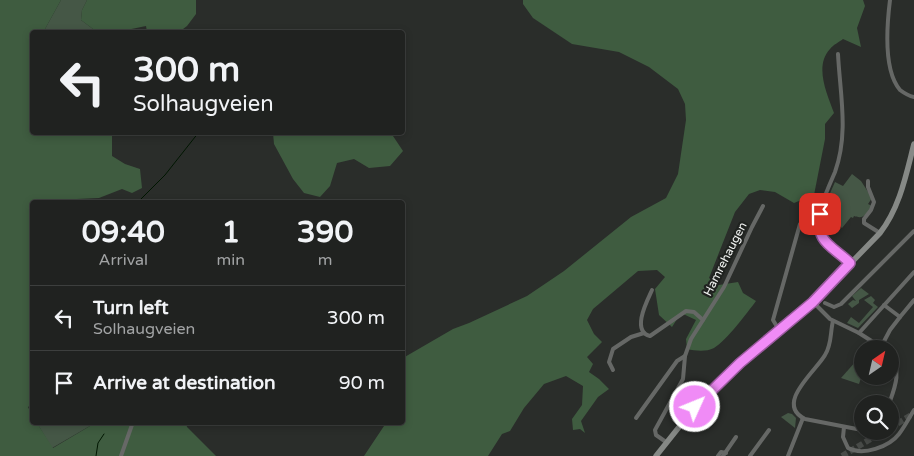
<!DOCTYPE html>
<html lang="en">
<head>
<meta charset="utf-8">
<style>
	body { margin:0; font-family:"Varela Round",sans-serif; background:#282a29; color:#f1f3f6; height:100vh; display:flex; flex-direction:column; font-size:19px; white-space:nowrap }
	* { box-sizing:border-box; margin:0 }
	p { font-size:16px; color:#a2a4a5 }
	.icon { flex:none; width:28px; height:28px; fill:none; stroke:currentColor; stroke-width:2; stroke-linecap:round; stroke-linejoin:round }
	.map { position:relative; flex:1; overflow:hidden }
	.details { position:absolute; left:30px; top:200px; width:375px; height:225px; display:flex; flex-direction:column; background:#202220; border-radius:5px; box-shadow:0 2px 8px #0003,0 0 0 1px #3d3f3e }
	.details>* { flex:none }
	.guide { position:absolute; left:30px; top:30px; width:375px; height:105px; border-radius:5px; box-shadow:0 2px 8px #0003,0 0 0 1px #3d3f3e; background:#202220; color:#f1f3f6; overflow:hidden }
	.needle { width:32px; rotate:34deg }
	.tools { position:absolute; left:854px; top:340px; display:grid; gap:10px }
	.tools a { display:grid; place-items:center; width:45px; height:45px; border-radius:50%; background:#202220; box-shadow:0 2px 8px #0003,0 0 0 1px #3d3f3e; font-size:25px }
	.pin { position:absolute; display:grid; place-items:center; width:42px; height:42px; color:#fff; margin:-21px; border-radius:10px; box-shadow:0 2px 8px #0006 }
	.me { position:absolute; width:55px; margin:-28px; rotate:46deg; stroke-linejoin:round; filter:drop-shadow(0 0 4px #0008) }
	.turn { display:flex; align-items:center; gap:18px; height:105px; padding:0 20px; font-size:22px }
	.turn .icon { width:65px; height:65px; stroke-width:2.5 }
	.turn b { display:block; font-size:35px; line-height:42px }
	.eta { display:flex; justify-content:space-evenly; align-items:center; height:85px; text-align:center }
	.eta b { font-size:30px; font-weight:800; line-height:35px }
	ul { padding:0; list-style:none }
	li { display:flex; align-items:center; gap:15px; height:65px; padding:0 20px; border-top:1px solid #3d3f3e }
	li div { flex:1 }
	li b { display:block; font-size:19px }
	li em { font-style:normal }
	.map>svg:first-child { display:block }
	.green { fill:#455746 }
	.forest { fill:#3f5c40 }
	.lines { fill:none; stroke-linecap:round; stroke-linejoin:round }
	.stream { stroke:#001601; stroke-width:1 }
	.primary-tunnel { stroke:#484b48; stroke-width:6; stroke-dasharray:6 3; stroke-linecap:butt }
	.minor { stroke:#666866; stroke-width:4 }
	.secondary { stroke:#868986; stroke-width:5.5 }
	.route-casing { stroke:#9c5aa0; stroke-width:12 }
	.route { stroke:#f08bf6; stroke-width:9 }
	.labels { text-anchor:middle; stroke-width:4.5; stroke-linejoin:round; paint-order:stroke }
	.street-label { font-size:12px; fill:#f1f3f1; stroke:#202320 }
</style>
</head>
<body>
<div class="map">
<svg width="914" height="456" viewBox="0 0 914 456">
	<rect width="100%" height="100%" fill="#2a2d2a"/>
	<g class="green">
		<path d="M61,0H87L82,10L81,20L97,32H46L45,29Z"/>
		<path d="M852,174L861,181L872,198L868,204L872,206C867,213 864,220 854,216L853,218L851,217L842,228L824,214L827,200L835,182L843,186Z"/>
		<path d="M861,288L869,294L859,300V303L852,308L848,304L853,300L856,301L852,296Z"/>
		<path d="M871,296L875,300L873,303L878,307L858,328L847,323L851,317L859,323L873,307L864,300Z"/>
		<path d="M857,360L862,363V375L859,384L841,378Z"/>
		<path d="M788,413L792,414L796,418L795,428L781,417Z"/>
		<path d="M37,423H95L52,448Z"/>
	</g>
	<g class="forest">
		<path d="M0,0H61L45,29L46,32H32V132L112,133V156L125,164L140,169L142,188L132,193L122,189L99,198L77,199L74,202H32V404L28,407L32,415V422L37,423L53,448L95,423H186L187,427L216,456H0Z"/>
		<path d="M87,0H196V14L187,26L179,32H147L146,26L117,32H97L81,20L82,10Z"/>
		<path d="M523,0H863L865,6L857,28L861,47L843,39C839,42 833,45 830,49C814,66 827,94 834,113L825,124V139L814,195L794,203L775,192L760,190L749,194L735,212L709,278L719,285L738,282L743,293L756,301C747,313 727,340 714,348C706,352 696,351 687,349L686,339L696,320L681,313L672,327L659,315L655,289L665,277L657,270L638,271L593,309L587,320L594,334L602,342L587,357L593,364L589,372L599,379L609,389L598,397L581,421L585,433L580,429L573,430L572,419L582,405L583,386L566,376L544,384L524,408L510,431L502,434L488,456H364L386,423L402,422L403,358L453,329L469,323L527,296L564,271L631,217L666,198L678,174L686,120L685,104L678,89L649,67L619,52L572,44L533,18L523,4Z"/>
		<path d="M273,133H391L403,151L390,166L369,168L354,159L337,163L330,186L320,197L304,193L293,179L274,144Z"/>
	</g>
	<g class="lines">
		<g class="stream">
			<path d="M138,202L165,175L199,132"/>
			<path d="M96,456L98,443L104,434"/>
		</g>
		<g class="primary-tunnel">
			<path d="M890,428L913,414"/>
			<path d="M842,456L884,431"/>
		</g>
		<g class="minor">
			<path d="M890,0C887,24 883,70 900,90C904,93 909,96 914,97"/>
			<path d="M838,54C840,94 849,133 835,172C829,186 815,215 819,230C822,245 840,253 850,263"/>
			<path d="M868,181V187L874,202L871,210L864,219V223L880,233"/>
			<path d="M652,290C647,301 631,331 650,336L686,311L694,312L703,320"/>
			<path d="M813,302L830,319L859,333L884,349"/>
			<path d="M825,303L834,307L841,304L914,231"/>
			<path d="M884,305L900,317L914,300"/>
			<path d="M833,321C830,333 832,344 825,355C816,371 774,404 805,419L862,430"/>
			<path d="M779,330L773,320L800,224"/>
			<path d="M859,333L914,272"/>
			<path d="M881,347L890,330L900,317"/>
			<path d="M613,370L609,362L613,349L631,337L644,333"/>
			<path d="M889,404C895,387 902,371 890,355"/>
			<path d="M636,418L677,361L685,356"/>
			<path d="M844,427L843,437L848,448C863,456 889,447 899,434C905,426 909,418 914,410"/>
			<path d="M666,442L656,435L655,430L683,379L685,356L691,339L724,287L752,227L763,206"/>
			<path d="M121,456L133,422"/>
			<path d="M718,456L721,452L726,453"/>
			<path d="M723,456L736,437"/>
			<path d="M750,456L769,430"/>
			<path d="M788,456L803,418"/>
		</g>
		<path class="secondary" d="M656,456L695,407L740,363L818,297L880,233C900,207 906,175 914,144"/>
	</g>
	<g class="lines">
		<g class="route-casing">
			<path id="route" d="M695,407L740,363L813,302L850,263C833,246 815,243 820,214"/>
		</g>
		<use href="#route" class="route"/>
	</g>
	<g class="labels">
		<g class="street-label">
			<text transform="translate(725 259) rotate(-63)" y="4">Hamrehaugen</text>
		</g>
	</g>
</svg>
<div class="tools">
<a><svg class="needle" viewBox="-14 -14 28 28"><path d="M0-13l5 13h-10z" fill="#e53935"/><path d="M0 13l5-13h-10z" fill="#a2a4a5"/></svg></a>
<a><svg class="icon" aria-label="search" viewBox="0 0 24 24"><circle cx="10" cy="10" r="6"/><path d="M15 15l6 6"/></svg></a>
</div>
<div class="pin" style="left:820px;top:214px;background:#d93025"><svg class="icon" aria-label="arrive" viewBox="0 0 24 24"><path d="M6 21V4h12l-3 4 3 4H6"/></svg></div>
<svg class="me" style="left:695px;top:407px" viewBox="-20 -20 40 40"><circle r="17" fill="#f08bf6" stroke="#fff" stroke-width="3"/><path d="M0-11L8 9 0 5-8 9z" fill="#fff"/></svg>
<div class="guide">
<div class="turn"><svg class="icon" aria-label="left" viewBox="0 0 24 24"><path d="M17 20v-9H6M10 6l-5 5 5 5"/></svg><div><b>300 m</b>Solhaugveien</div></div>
</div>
<section class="details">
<div class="eta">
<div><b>09:40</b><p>Arrival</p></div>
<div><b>1</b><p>min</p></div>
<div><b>390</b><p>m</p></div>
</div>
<ul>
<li><svg class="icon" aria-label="left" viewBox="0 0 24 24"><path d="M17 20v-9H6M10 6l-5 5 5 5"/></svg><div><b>Turn left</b><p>Solhaugveien</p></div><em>300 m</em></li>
<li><svg class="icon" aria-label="arrive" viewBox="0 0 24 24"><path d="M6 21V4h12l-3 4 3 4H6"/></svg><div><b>Arrive at destination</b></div><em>90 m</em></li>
</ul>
</section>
</div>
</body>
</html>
